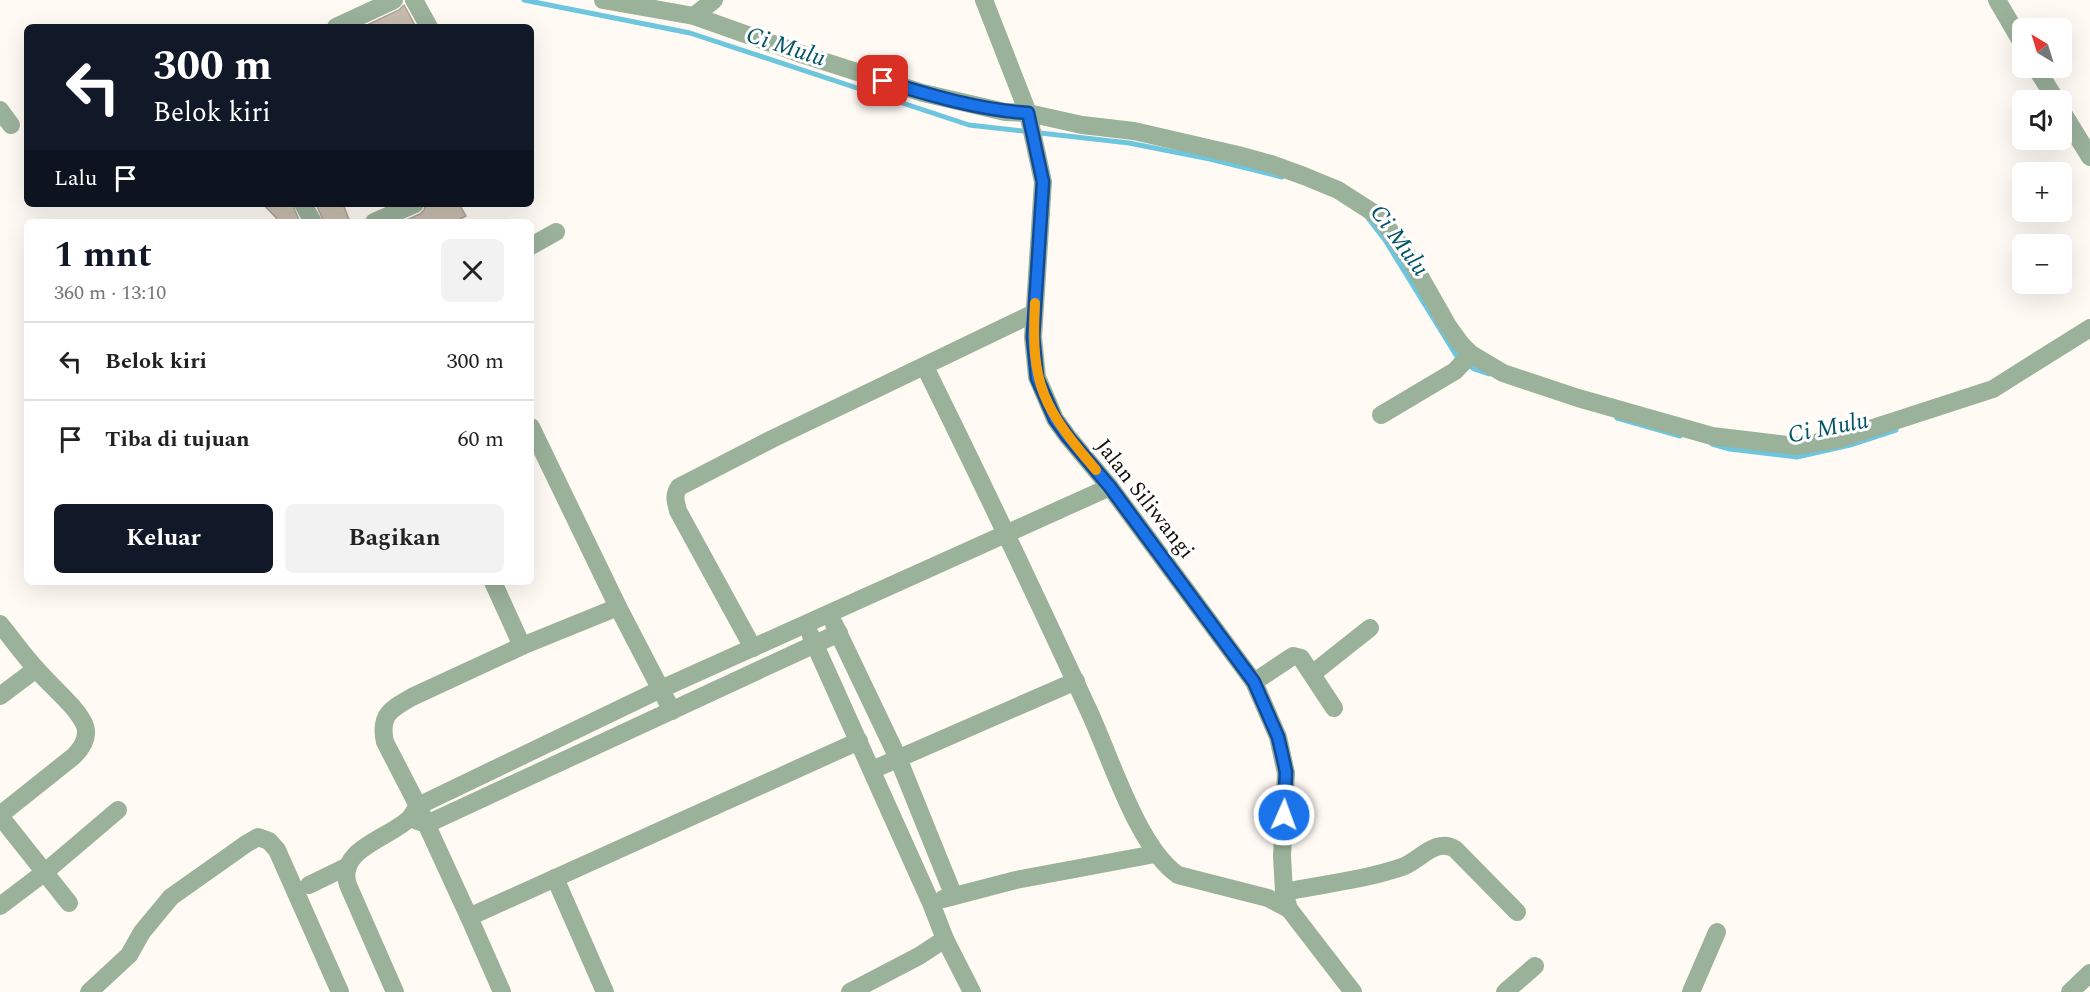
<!DOCTYPE html>
<html lang="id">
<head>
<meta charset="utf-8">
<style>
	body { margin:0; font-family:Spectral,serif; background:#f2f2f2; color:#222; height:100vh; display:flex; flex-direction:column; font-size:22px; white-space:nowrap }
	* { box-sizing:border-box; margin:0 }
	p { font-size:20px; color:#767676 }
	.icon { flex:none; width:33px; height:33px; fill:none; stroke:currentColor; stroke-width:2; stroke-linecap:round; stroke-linejoin:round }
	.map { position:relative; flex:1; overflow:hidden }
	.drawer { position:absolute; left:24px; top:219px; width:510px; height:366px; display:flex; flex-direction:column; background:#fff; border-radius:9px; box-shadow:0 6px 24px #0002 }
	.drawer>* { flex:none }
	.guide { position:absolute; left:24px; top:24px; width:510px; height:183px; border-radius:9px; box-shadow:0 6px 24px #0002; background:#111827; color:#fff; overflow:hidden }
	.needle { width:39px; rotate:322deg }
	.buttons { position:absolute; left:2012px; top:18px; display:grid; gap:12px }
	.buttons a { display:grid; place-items:center; width:60px; height:60px; border-radius:9px; background:#fff; box-shadow:0 6px 24px #0002; font-size:30px }
	.pin { position:absolute; display:grid; place-items:center; width:51px; height:51px; color:#fff; margin:-26px; border-radius:12px; box-shadow:0 3px 9px #0006 }
	.me { position:absolute; width:66px; margin:-33px; rotate:2deg; stroke-linejoin:round; filter:drop-shadow(0 0 4px #0008) }
	.turn { display:flex; align-items:center; gap:21px; height:126px; padding:0 30px; font-size:27px }
	.turn .icon { width:78px; height:78px; stroke-width:2.5 }
	.turn b { display:block; font-size:42px; line-height:51px }
	.then { display:flex; align-items:center; height:57px; padding:0 30px; background:#0003; gap:12px; font-size:22px }
	.round { display:grid; place-items:center; flex:none; width:63px; height:63px; border-radius:9px; background:#f2f2f2 }
	.summary { display:flex; align-items:center; justify-content:space-between; height:102px; padding:0 30px }
	h1 { font-size:36px; font-weight:700; line-height:45px; color:#111827 }
	.action { display:flex; gap:12px; margin-top:auto; padding:12px 30px }
	.action a { flex:1; height:69px; border-radius:9px; background:#111827; color:#fff; font-size:24px; font-weight:700; line-height:69px; text-align:center }
	.action a+a { background:#f2f2f2; color:#222 }
	ul { padding:0; list-style:none }
	li { display:flex; align-items:center; gap:18px; height:78px; padding:0 30px; border-top:2px solid #e0e0e0 }
	li div { flex:1 }
	li b { display:block; font-size:22px }
	li em { font-style:normal }
	.map>svg:first-child { display:block }
	.lines { fill:none; stroke-linecap:round; stroke-linejoin:round }
	.stream { stroke:#6dc5de; stroke-width:5 }
	.building { fill:#c7bcad; stroke:#aca193; stroke-width:1.5 }
	.minor { stroke:#9ab19a; stroke-width:18 }
	.route-casing { stroke:#114b97; stroke-width:15 }
	.route { stroke:#1a73e8; stroke-width:10 }
	.slow { stroke:#f59e0b; stroke-width:10 }
	.labels { text-anchor:middle; stroke-width:6; stroke-linejoin:round; paint-order:stroke }
	.street-label { font-size:22px; fill:#130f0a; stroke:#fff }
	.water-label { font-size:24px; font-style:italic; fill:#055566; stroke:#fff }
</style>
</head>
<body>
<div class="map">
<svg width="2090" height="992" viewBox="0 0 2090 992">
	<rect width="100%" height="100%" fill="#fffaf4"/>
	<g class="lines">
		<g class="stream">
			<path d="M524,0L690,33L969,125L1129,143L1210,159L1282,177"/>
			<path d="M1368,218L1385,240L1456,355L1474,369L1489,374"/>
			<path d="M1617,418L1680,436"/>
			<path d="M1712,444L1730,449L1797,457L1850,445L1896,430"/>
		</g>
	</g>
	<g class="building">
		<path d="M404,5L416,27H363L399,10Z"/>
		<path d="M263,204H292L300,222H280Z"/>
		<path d="M316,204H343L350,222H324Z"/>
		<path d="M426,204H459L466,216L455,222H402L420,214L424,210Z"/>
	</g>
	<g class="lines">
		<g class="minor">
			<path d="M414,0L429,27"/>
			<path d="M603,0L694,16L807,56L923,93L1005,112L1028,113L1082,125L1134,131L1238,155L1271,164L1304,176L1338,190L1380,217L1410,259L1448,326L1461,344L1471,354L1503,373L1578,398L1712,436L1796,446L1839,439L1993,389L2090,328"/>
			<path d="M984,0L1028,113L1043,182L1033,337L1037,377L1055,419L1068,437L1110,487L1254,682L1278,737L1286,773L1282,856L1284,892L1289,909L1353,992"/>
			<path d="M1997,0L2022,43"/>
			<path d="M694,16L714,0"/>
			<path d="M336,27L394,0"/>
			<path d="M2036,68L2056,100"/>
			<path d="M0,110L11,125"/>
			<path d="M2061,110L2090,157"/>
			<path d="M303,204L313,222"/>
			<path d="M374,222L415,204"/>
			<path d="M531,246L556,232"/>
			<path d="M925,367C981,480 1035,594 1088,709C1110,755 1137,847 1178,875L1268,898L1289,909"/>
			<path d="M1381,415L1455,371L1471,354"/>
			<path d="M531,427L618,607"/>
			<path d="M493,582L522,646"/>
			<path d="M0,624C13,640 25,657 39,672C52,687 78,708 85,726C89,738 82,748 74,756L0,815"/>
			<path d="M834,624L898,758L953,894"/>
			<path d="M811,636L931,903L945,939L972,992"/>
			<path d="M753,648L678,511C676,502 673,496 679,487L772,439L1034,313"/>
			<path d="M1312,674L1370,628"/>
			<path d="M1254,682L1293,656L1301,658L1334,708"/>
			<path d="M0,696L36,669"/>
			<path d="M872,770L1076,681"/>
			<path d="M0,816L69,903"/>
			<path d="M417,821L427,824L839,633"/>
			<path d="M555,878L605,992"/>
			<path d="M309,885L346,867"/>
			<path d="M1284,892C1323,884 1364,880 1402,867C1419,861 1436,837 1455,849L1517,912"/>
			<path d="M943,899L1016,880L1155,854"/>
			<path d="M0,906L45,872L118,810"/>
			<path d="M469,917L418,806L385,742C379,715 391,709 412,697L522,646L618,607L672,711"/>
			<path d="M89,992L129,955L142,932L171,897L246,844L258,837L269,841L277,850L340,992"/>
			<path d="M395,992L348,885C336,849 390,838 410,818C413,814 415,810 418,806L661,689L1110,487"/>
			<path d="M502,992L469,917L859,741"/>
			<path d="M850,992L919,956L945,939"/>
			<path d="M1505,992L1535,966"/>
			<path d="M1691,992L1717,932"/>
			<path d="M2070,992L2090,973"/>
		</g>
	</g>
	<g class="lines">
		<g class="route-casing">
			<path id="route" d="M883,81C930,95 979,110 1028,113L1043,182L1033,337L1037,378L1055,419L1068,437L1110,487L1254,682L1278,737L1282,754L1286,772L1284,815"/>
		</g>
		<use href="#route" class="route"/>
		<path class="slow" d="M1035,303C1030,385 1044,409 1096,470"/>
	</g>
	<g class="labels">
		<g class="street-label">
			<text transform="translate(1146 498) rotate(52)" y="8">Jalan Siliwangi</text>
		</g>
		<g class="water-label">
			<text transform="translate(786 46) rotate(18)" y="8">Ci Mulu</text>
			<text transform="translate(1400 240) rotate(54)" y="8">Ci Mulu</text>
			<text transform="translate(1828 427) rotate(-11)" y="8">Ci Mulu</text>
		</g>
	</g>
</svg>
<div class="buttons">
<a><svg class="needle" viewBox="-14 -14 28 28"><path d="M0-13l5 13h-10z" fill="#e53935"/><path d="M0 13l5-13h-10z" fill="#767676"/></svg></a>
<a><svg class="icon" aria-label="sound" viewBox="0 0 24 24"><path d="M4 9h4l5-4v14l-5-4H4zM17 9q2 3 0 6"/></svg></a>
<a>+</a>
<a>−</a>
</div>
<div class="pin" style="left:883px;top:81px;background:#d93025"><svg class="icon" aria-label="arrive" viewBox="0 0 24 24"><path d="M6 21V4h12l-3 4 3 4H6"/></svg></div>
<svg class="me" style="left:1284px;top:815px" viewBox="-20 -20 40 40"><circle r="17" fill="#1a73e8" stroke="#fff" stroke-width="3"/><path d="M0-11L8 9 0 5-8 9z" fill="#fff"/></svg>
<div class="guide">
<div class="turn"><svg class="icon" aria-label="left" viewBox="0 0 24 24"><path d="M17 20v-9H6M10 6l-5 5 5 5"/></svg><div><b>300 m</b>Belok kiri</div></div>
<div class="then">Lalu<svg class="icon" aria-label="arrive" viewBox="0 0 24 24"><path d="M6 21V4h12l-3 4 3 4H6"/></svg></div>
</div>
<section class="drawer">
<div class="summary"><div><h1>1 mnt</h1><p>360 m · 13:10</p></div><a class="round"><svg class="icon" aria-label="close" viewBox="0 0 24 24"><path d="M6 6l12 12M18 6L6 18"/></svg></a></div>
<ul>
<li><svg class="icon" aria-label="left" viewBox="0 0 24 24"><path d="M17 20v-9H6M10 6l-5 5 5 5"/></svg><div><b>Belok kiri</b></div><em>300 m</em></li>
<li><svg class="icon" aria-label="arrive" viewBox="0 0 24 24"><path d="M6 21V4h12l-3 4 3 4H6"/></svg><div><b>Tiba di tujuan</b></div><em>60 m</em></li>
</ul>
<div class="action"><a>Keluar</a><a>Bagikan</a></div>
</section>
</div>
</body>
</html>
